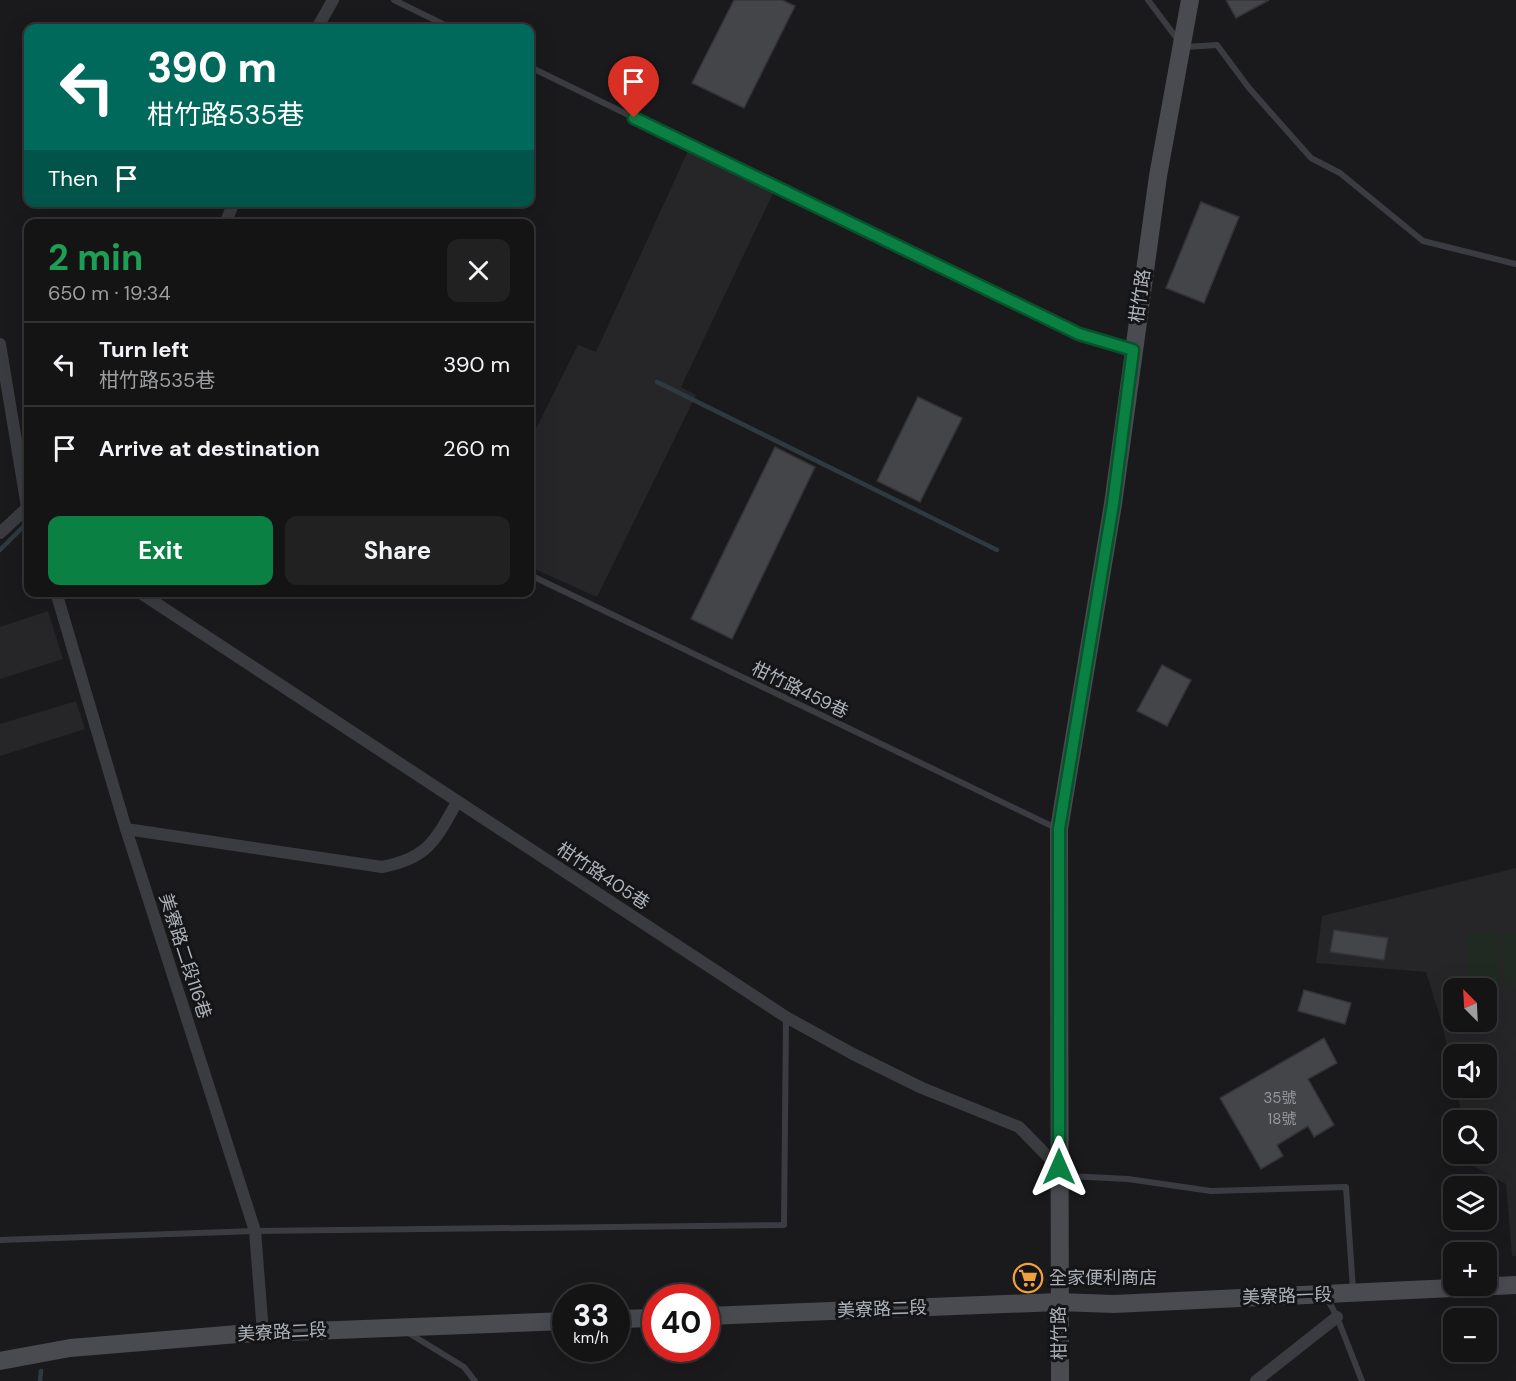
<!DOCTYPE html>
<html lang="en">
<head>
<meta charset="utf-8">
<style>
	body { margin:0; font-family:"DM Sans","Noto Sans TC",sans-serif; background:#212122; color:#f1f3f6; height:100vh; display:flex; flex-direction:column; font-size:22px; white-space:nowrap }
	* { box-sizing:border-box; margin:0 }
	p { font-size:20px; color:#9d9ea0 }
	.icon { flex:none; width:33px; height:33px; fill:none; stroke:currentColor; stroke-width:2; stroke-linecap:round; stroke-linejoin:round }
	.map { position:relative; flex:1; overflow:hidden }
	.panel { position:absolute; left:24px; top:219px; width:510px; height:378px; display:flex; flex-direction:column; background:#141415; border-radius:12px; box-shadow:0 6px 24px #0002,0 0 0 2px #333334 }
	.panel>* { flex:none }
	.guide { position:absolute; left:24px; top:24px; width:510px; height:183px; border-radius:12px; box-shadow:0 6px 24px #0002,0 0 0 2px #333334; background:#00695c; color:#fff; overflow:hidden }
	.needle { width:39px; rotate:336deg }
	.tools { position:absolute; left:1443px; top:978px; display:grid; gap:12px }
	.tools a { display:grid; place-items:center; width:54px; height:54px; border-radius:12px; background:#141415; box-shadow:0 6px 24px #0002,0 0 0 2px #333334; font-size:30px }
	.speed { position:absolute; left:552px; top:1284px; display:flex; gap:12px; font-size:30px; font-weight:700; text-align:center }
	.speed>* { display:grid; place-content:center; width:78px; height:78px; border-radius:50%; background:#141415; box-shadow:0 6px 24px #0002,0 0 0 2px #333334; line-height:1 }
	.speed small { font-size:15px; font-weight:400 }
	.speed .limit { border:9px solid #d22; background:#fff; color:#111 }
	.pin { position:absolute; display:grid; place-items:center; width:51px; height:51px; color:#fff; margin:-62px -26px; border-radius:50% 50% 50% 0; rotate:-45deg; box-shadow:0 0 6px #0007 }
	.pin .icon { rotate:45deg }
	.me { position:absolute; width:66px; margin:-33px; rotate:0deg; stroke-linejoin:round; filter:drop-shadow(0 0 4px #0008) }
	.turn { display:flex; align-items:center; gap:21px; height:126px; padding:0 24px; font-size:27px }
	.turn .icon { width:78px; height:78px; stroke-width:2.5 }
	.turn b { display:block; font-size:42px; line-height:51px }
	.then { display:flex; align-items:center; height:57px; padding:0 24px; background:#0003; gap:12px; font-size:22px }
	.round { display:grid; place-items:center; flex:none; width:63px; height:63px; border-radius:12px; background:#212122 }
	.overview { display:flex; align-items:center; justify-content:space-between; height:102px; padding:0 24px }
	h1 { font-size:36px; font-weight:700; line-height:45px; color:#1e9e55 }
	.primary-button { display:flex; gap:12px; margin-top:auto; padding:12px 24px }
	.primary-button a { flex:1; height:69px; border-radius:12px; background:#0b8043; color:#fff; font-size:24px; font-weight:700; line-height:69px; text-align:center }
	.primary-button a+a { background:#212122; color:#f1f3f6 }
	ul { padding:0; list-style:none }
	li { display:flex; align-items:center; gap:18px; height:84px; padding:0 24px; border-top:2px solid #333334 }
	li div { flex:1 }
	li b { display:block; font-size:22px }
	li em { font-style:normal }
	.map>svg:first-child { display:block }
	.built { fill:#262629; fill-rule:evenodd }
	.green { fill:#212a22 }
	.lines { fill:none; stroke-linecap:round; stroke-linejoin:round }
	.stream { stroke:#2f3a40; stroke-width:4.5 }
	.building { fill:#444549; stroke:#343438; stroke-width:1.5 }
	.lane { stroke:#3b3c41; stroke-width:6 }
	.street { stroke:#3b3c41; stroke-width:12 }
	.secondary { stroke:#494b51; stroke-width:18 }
	.route-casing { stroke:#07532c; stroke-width:15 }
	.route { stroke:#0b8043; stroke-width:10 }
	.labels { text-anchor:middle; stroke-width:6; stroke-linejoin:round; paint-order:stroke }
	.number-label { font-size:15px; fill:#92979e }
	.street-label { font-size:18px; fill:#acb2bb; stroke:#151517 }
	.poi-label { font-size:18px; fill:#acb2bb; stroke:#151517; text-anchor:start }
</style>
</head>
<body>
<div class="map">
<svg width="1516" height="1381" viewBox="0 0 1516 1381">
	<rect width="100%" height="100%" fill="#1a1a1c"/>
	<g class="built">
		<path d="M688,151L775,189L681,387L696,395L597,597L530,567V441L578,345L596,352Z"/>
		<path d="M48,611L63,659L0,679V627Z"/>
		<path d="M76,701L85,729L0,756V724Z"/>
		<path d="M1516,868V1256H1512L1506,1184L1472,1165L1470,1154H1486V1120H1463L1456,1088H1486V1054H1454L1453,1078L1443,1027L1426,972L1316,963L1322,916ZM1454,988H1486V1022H1454Z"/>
	</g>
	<g class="green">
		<path d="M1498,932L1500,985L1469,986L1467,933Z"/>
		<path d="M1502,932H1516V985H1504Z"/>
	</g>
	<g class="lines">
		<g class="stream">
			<path d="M657,382L997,550"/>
			<path d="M0,550L28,522"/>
			<path d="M40,1381L41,1371"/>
		</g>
	</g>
	<g class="building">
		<path d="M734,0H782L795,6L744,108L692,83Z"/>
		<path d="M1226,0H1269L1236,18Z"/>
		<path d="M1201,202L1239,217L1204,303L1166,288Z"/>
		<path d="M918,397L962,418L920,502L877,481Z"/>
		<path d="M775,447L815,467L732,639L691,619Z"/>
		<path d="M1162,665L1191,680L1167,726L1137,711Z"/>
		<path d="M1334,930L1388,938L1384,960L1330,952Z"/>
		<path d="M1304,990L1351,1003L1345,1024L1298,1011Z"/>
		<path d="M1324,1038L1337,1063L1308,1079L1334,1125L1314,1137L1308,1126L1277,1145L1283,1156L1261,1169L1220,1098Z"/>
	</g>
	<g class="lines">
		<g class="lane">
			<path d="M394,0L451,28"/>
			<path d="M1148,0L1178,40"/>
			<path d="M1185,47L1217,45L1249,88L1311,158L1340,173L1423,241L1516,264"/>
			<path d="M530,67L1079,334L1131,350"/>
			<path d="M530,575L1056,828"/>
			<path d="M1064,1172L1068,1176L1128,1179L1211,1191L1346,1187L1353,1290"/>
			<path d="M0,1240L255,1231L784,1225L786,1017"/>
			<path d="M1326,1296L1337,1317L1362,1381"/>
			<path d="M407,1332L464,1367L475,1381"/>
		</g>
		<g class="street">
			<path d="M317,28L333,0"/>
			<path d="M225,224L234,202"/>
			<path d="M0,344L28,513"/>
			<path d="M0,533L28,507"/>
			<path d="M56,592L126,829L255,1231L263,1333"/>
			<path d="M139,592L786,1017L853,1054L922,1088L1019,1127L1058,1167"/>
			<path d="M126,829L382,867C428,858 435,841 457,802"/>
			<path d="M1256,1381L1337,1317"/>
		</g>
		<g class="secondary">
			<path d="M706,1316L1058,1302L1114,1304L1516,1285"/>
			<path d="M616,1319L656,1318"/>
			<path d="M0,1361L70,1348L238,1334L566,1321"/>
			<path d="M1060,1381L1059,829L1113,504L1158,176L1190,0"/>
		</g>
	</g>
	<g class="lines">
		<g class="route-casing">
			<path id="route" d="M634,118L1079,334L1133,350L1113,504L1059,829V1167"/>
		</g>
		<use href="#route" class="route"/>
	</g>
	<defs>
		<g id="supermarket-ring" transform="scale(1.5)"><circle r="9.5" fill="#151517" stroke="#f0a13d" stroke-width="1.5"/><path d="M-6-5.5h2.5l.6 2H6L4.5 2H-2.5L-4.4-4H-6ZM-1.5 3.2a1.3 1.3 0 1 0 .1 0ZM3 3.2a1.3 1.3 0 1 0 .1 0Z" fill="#f0a13d"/></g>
	</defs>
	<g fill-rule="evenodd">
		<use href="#supermarket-ring" x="1028" y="1278"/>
	</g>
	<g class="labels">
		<g class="number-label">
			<text x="1280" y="1103">35號</text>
			<text x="1282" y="1124">18號</text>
		</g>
		<g class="street-label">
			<text transform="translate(1140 296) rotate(-82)" y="6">柑竹路</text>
			<text transform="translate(800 690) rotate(26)" y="6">柑竹路459巷</text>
			<text transform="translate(603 876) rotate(33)" y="6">柑竹路405巷</text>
			<text transform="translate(185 956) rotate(72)" y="6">美寮路二段116巷</text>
			<text transform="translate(1287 1296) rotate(-2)" y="6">美寮路一段</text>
			<text transform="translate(882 1309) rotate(-2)" y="6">美寮路二段</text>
			<text transform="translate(282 1332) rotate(-3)" y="6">美寮路二段</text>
			<text transform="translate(1059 1333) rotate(-91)" y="6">柑竹路</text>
		</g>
		<g class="poi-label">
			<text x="1049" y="1284">全家便利商店</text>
		</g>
	</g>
</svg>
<div class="tools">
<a><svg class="needle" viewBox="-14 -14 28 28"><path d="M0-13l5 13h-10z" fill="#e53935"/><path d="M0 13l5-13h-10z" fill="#9d9ea0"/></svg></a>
<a><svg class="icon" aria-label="sound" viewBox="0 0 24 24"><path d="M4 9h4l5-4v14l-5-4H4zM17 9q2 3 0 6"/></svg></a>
<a><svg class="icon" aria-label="search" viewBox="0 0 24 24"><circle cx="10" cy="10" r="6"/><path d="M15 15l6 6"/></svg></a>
<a><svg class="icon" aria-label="layers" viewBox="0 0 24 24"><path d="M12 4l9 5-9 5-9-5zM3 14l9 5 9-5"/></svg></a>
<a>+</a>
<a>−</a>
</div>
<div class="speed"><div>33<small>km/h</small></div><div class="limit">40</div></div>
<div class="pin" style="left:634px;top:118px;background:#d93025"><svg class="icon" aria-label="arrive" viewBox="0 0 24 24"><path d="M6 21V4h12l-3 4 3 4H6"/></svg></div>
<svg class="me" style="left:1059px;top:1167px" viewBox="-20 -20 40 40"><path d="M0-17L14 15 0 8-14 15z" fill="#0b8043" stroke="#fff" stroke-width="4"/></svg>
<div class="guide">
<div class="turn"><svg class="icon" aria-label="left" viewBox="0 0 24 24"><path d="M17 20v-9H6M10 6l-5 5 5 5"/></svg><div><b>390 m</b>柑竹路535巷</div></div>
<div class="then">Then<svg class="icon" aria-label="arrive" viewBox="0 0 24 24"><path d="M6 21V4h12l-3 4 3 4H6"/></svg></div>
</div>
<section class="panel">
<div class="overview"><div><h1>2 min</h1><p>650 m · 19:34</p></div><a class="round"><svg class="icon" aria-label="close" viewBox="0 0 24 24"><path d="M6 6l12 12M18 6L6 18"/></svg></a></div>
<ul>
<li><svg class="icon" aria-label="left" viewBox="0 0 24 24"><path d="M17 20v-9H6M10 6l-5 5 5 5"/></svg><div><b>Turn left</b><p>柑竹路535巷</p></div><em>390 m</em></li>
<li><svg class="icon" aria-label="arrive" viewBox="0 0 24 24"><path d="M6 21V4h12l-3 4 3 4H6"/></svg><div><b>Arrive at destination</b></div><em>260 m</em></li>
</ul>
<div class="primary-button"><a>Exit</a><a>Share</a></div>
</section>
</div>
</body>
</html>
